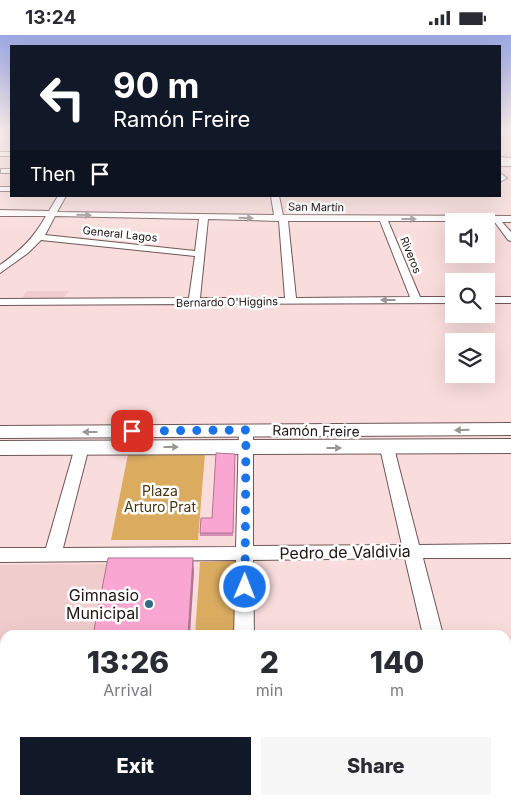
<!DOCTYPE html>
<html lang="en">
<head>
<meta charset="utf-8">
<style>
	body { margin:0; font-family:Inter,sans-serif; background:#f7f7f7; color:#2b2b33; height:100vh; display:flex; flex-direction:column; font-size:19px; white-space:nowrap }
	* { box-sizing:border-box; margin:0 }
	p { font-size:16px; color:#7c7c81 }
	.icon { flex:none; width:28px; height:28px; fill:none; stroke:currentColor; stroke-width:2; stroke-linecap:round; stroke-linejoin:round }
	.map { position:relative; flex:1; overflow:hidden }
	.panel { position:absolute; left:0px; top:595px; width:511px; height:175px; display:flex; flex-direction:column; background:#fff; border-radius:15px 15px 0 0; box-shadow:0 5px 20px #0002 }
	.panel>* { flex:none }
	.top-card { position:absolute; left:10px; top:10px; width:491px; height:152px; border-radius:0px; box-shadow:0 5px 20px #0002; background:#111827; color:#fff; overflow:hidden }
	.tools { position:absolute; left:445px; top:178px; display:grid; gap:10px }
	.tools a { display:grid; place-items:center; width:50px; height:50px; border-radius:0px; background:#fff; box-shadow:0 5px 20px #0002; font-size:25px }
	.pin { position:absolute; display:grid; place-items:center; width:42px; height:42px; color:#fff; margin:-21px; border-radius:10px; box-shadow:0 2px 8px #0006 }
	.me { position:absolute; width:55px; margin:-28px; rotate:1deg; stroke-linejoin:round; filter:drop-shadow(0 0 4px #0008) }
	.turn { display:flex; align-items:center; gap:18px; height:105px; padding:0 20px; font-size:22px }
	.turn .icon { width:65px; height:65px; stroke-width:2.5 }
	.turn b { display:block; font-size:35px; line-height:42px }
	.then { display:flex; align-items:center; height:48px; padding:0 20px; background:#0003; gap:10px; font-size:19px }
	.eta { display:flex; justify-content:space-evenly; align-items:center; height:85px; text-align:center }
	.eta b { font-size:30px; font-weight:800; line-height:35px }
	.primary-button { display:flex; gap:10px; margin-top:auto; padding:10px 20px }
	.primary-button a { flex:1; height:58px; border-radius:0px; background:#111827; color:#fff; font-size:20px; font-weight:800; line-height:58px; text-align:center }
	.primary-button a+a { background:#f7f7f7; color:#2b2b33 }
	.status { display:flex; justify-content:space-between; align-items:center; height:35px; padding:0 25px; background:#fff; direction:ltr }
	.status svg { height:14px; fill:currentColor }
	.map>svg:first-child { display:block }
	.built { fill:#f1cccc }
	.green { fill:#dbac60 }
	.lines { fill:none; stroke-linecap:round; stroke-linejoin:round }
	.street-casing { stroke:#6f5757; stroke-width:2 }
	.secondary-casing { stroke:#6f5757; stroke-width:2 }
	.street { fill:#fff; fill-rule:evenodd }
	.secondary { fill:#fff; fill-rule:evenodd }
	.wall { fill:#d78fb5 }
	.shaded-wall { fill:#af7493 }
	.building { fill:#faa6d2; stroke:#af7493 }
	.oneway { fill:#9b9696 }
	.route { stroke:#1a73e8; stroke-width:9; stroke-dasharray:0 16.2 }
	.poi-dot { fill:#2f6b82; stroke:#fff; stroke-width:2 }
	.labels { text-anchor:middle; stroke-width:5; stroke-linejoin:round; paint-order:stroke }
	.far-street-label { font-size:11px; fill:#201616; stroke:#fff }
	.street-label { font-size:14px; fill:#201616; stroke:#fff }
	.park-label { font-size:14px; fill:#493512; stroke:#fff }
	.near-street-label { font-size:16px; fill:#201616; stroke:#fff }
	.near-poi-label { font-size:16px; fill:#201616; stroke:#fff; text-anchor:end }
</style>
</head>
<body>
<div class="status"><b>13:24</b><svg viewBox="0 0 49 12"><path d="M0 12V9h3v3zM5 12V6h3v6zM10 12V3h3v9zM15 12V0h3v12zM26 1h20v11H26zM47 4h2v5h-2z"/></svg></div>
<div class="map">
<svg width="511" height="770" viewBox="0 0 511 770">
	<rect width="100%" height="100%" fill="#f9dcdc"/>
	<g class="built">
		<path d="M27,256H69L62,265H20Z"/>
		<path d="M108,529L93,600H5V644H0V530Z"/>
	</g>
	<g class="green">
		<path d="M205,418L198,505H111L128,419Z"/>
		<path d="M236,526L235,600H195L200,527Z"/>
		<path d="M424,765H493L494,770H425Z"/>
	</g>
	<g class="lines">
		<g class="street-casing">
			<g id="street">
				<rect x="0" y="117" width="11" height="4"/>
				<rect x="500" y="127" width="11" height="4"/>
				<rect x="1" y="134" width="10" height="4"/>
				<path d="M500,138L507,143L500,147Z"/>
				<rect x="0" y="152" width="11" height="4"/>
				<path d="M58,161H66L57,177L274,180L271,161H279L283,180L511,181V187H502L511,197V206L508,205L494,186H388L420,262H454V268L198,269L194,271L190,269L0,270V264L189,263L195,221L41,205L28,218L0,238V230C21,215 33,204 46,181H0V175L49,176ZM55,181L199,184L195,216L45,200ZM208,184L279,186L285,263H200ZM288,186H380L410,262L296,263Z"/>
				<rect x="486" y="262" width="25" height="6"/>
				<path d="M246,391L251,392L253,395V511L402,510L380,413L382,410H392L394,413L419,510L511,509V523H423L443,600H423L405,523L253,525L254,600H234L236,525L0,527V513H46L75,412L77,409H87L89,412L63,513L236,512L239,395L241,392Z"/>
				<rect x="506" y="651" width="5" height="20"/>
				<path d="M0,659H5V710L0,712Z"/>
				<rect x="234" y="765" width="24" height="5"/>
			</g>
		</g>
		<g class="secondary-casing">
			<g id="secondary">
				<path d="M500,122L511,123V129L500,128Z"/>
				<path d="M511,388V400L0,403V391Z"/>
				<path d="M511,404V418L0,420V406Z"/>
			</g>
		</g>
		<use href="#street" class="street"/>
		<use href="#secondary" class="secondary"/>
	</g>
	<path class="wall" d="M235,419L233,501H200V498L212,483Z"/>
	<path class="shaded-wall" d="M193,523L194,537L190,600H188Z"/>
	<g class="building">
		<path d="M216,418L235,419L233,498H200L201,483H212Z"/>
		<path d="M108,523H193L188,600H93Z"/>
	</g>
	<defs><path id="oneway-solid" d="M-6-.8H1V-3.2L6.5 0L1 3.2V.8H-6Z" transform="scale(1.25)"/></defs>
	<g class="oneway">
		<use href="#oneway-solid" transform="translate(84 180) rotate(1)"/>
		<use href="#oneway-solid" transform="translate(246 183) rotate(1)"/>
		<use href="#oneway-solid" transform="translate(409 184)"/>
		<use href="#oneway-solid" transform="translate(388 265) rotate(180)"/>
		<use href="#oneway-solid" transform="translate(462 395) rotate(179)"/>
		<use href="#oneway-solid" transform="translate(90 397) rotate(180)"/>
		<use href="#oneway-solid" transform="translate(171 412)"/>
		<use href="#oneway-solid" transform="translate(334 413)"/>
	</g>
	<linearGradient id="sky" x2="0" y2="1"><stop stop-color="#9ca8e3"/><stop offset="0.47" stop-color="#fcefef"/><stop offset="1" stop-color="#fcefef" stop-opacity="0"/></linearGradient>
	<rect width="511" height="203" fill="url(#sky)"/>
	<g class="lines">
		<path class="route" d="M132,396L246,395L245,552"/>
	</g>
	<circle class="poi-dot" cx="149" cy="569" r="5"/>
	<g class="labels">
		<g class="far-street-label">
			<text transform="translate(316 172) rotate(1)" y="4">San Martín</text>
			<text transform="translate(120 199) rotate(6)" y="4">General Lagos</text>
			<text transform="translate(411 220) rotate(68)" y="4">Riveros</text>
			<text transform="translate(227 267) rotate(-1)" y="4">Bernardo O'Higgins</text>
		</g>
		<g class="street-label">
			<text transform="translate(316 396) rotate(1)" y="5">Ramón Freire</text>
		</g>
		<g class="park-label">
			<text x="160" y="461">Plaza<tspan x="160" dy="16">Arturo Prat</tspan></text>
		</g>
		<g class="near-street-label">
			<text transform="translate(345 517) rotate(-1)" y="6">Pedro de Valdivia</text>
		</g>
		<g class="near-poi-label">
			<text x="139" y="566">Gimnasio<tspan x="139" dy="18">Municipal</tspan></text>
		</g>
	</g>
</svg>
<div class="tools">
<a><svg class="icon" aria-label="sound" viewBox="0 0 24 24"><path d="M4 9h4l5-4v14l-5-4H4zM17 9q2 3 0 6"/></svg></a>
<a><svg class="icon" aria-label="search" viewBox="0 0 24 24"><circle cx="10" cy="10" r="6"/><path d="M15 15l6 6"/></svg></a>
<a><svg class="icon" aria-label="layers" viewBox="0 0 24 24"><path d="M12 4l9 5-9 5-9-5zM3 14l9 5 9-5"/></svg></a>
</div>
<div class="pin" style="left:132px;top:396px;background:#d93025"><svg class="icon" aria-label="arrive" viewBox="0 0 24 24"><path d="M6 21V4h12l-3 4 3 4H6"/></svg></div>
<svg class="me" style="left:245px;top:552px" viewBox="-20 -20 40 40"><circle r="17" fill="#1a73e8" stroke="#fff" stroke-width="3"/><path d="M0-11L8 9 0 5-8 9z" fill="#fff"/></svg>
<div class="top-card">
<div class="turn"><svg class="icon" aria-label="left" viewBox="0 0 24 24"><path d="M17 20v-9H6M10 6l-5 5 5 5"/></svg><div><b>90 m</b>Ramón Freire</div></div>
<div class="then">Then<svg class="icon" aria-label="arrive" viewBox="0 0 24 24"><path d="M6 21V4h12l-3 4 3 4H6"/></svg></div>
</div>
<section class="panel">
<div class="eta">
<div><b>13:26</b><p>Arrival</p></div>
<div><b>2</b><p>min</p></div>
<div><b>140</b><p>m</p></div>
</div>
<div class="primary-button"><a>Exit</a><a>Share</a></div>
</section>
</div>
</body>
</html>
